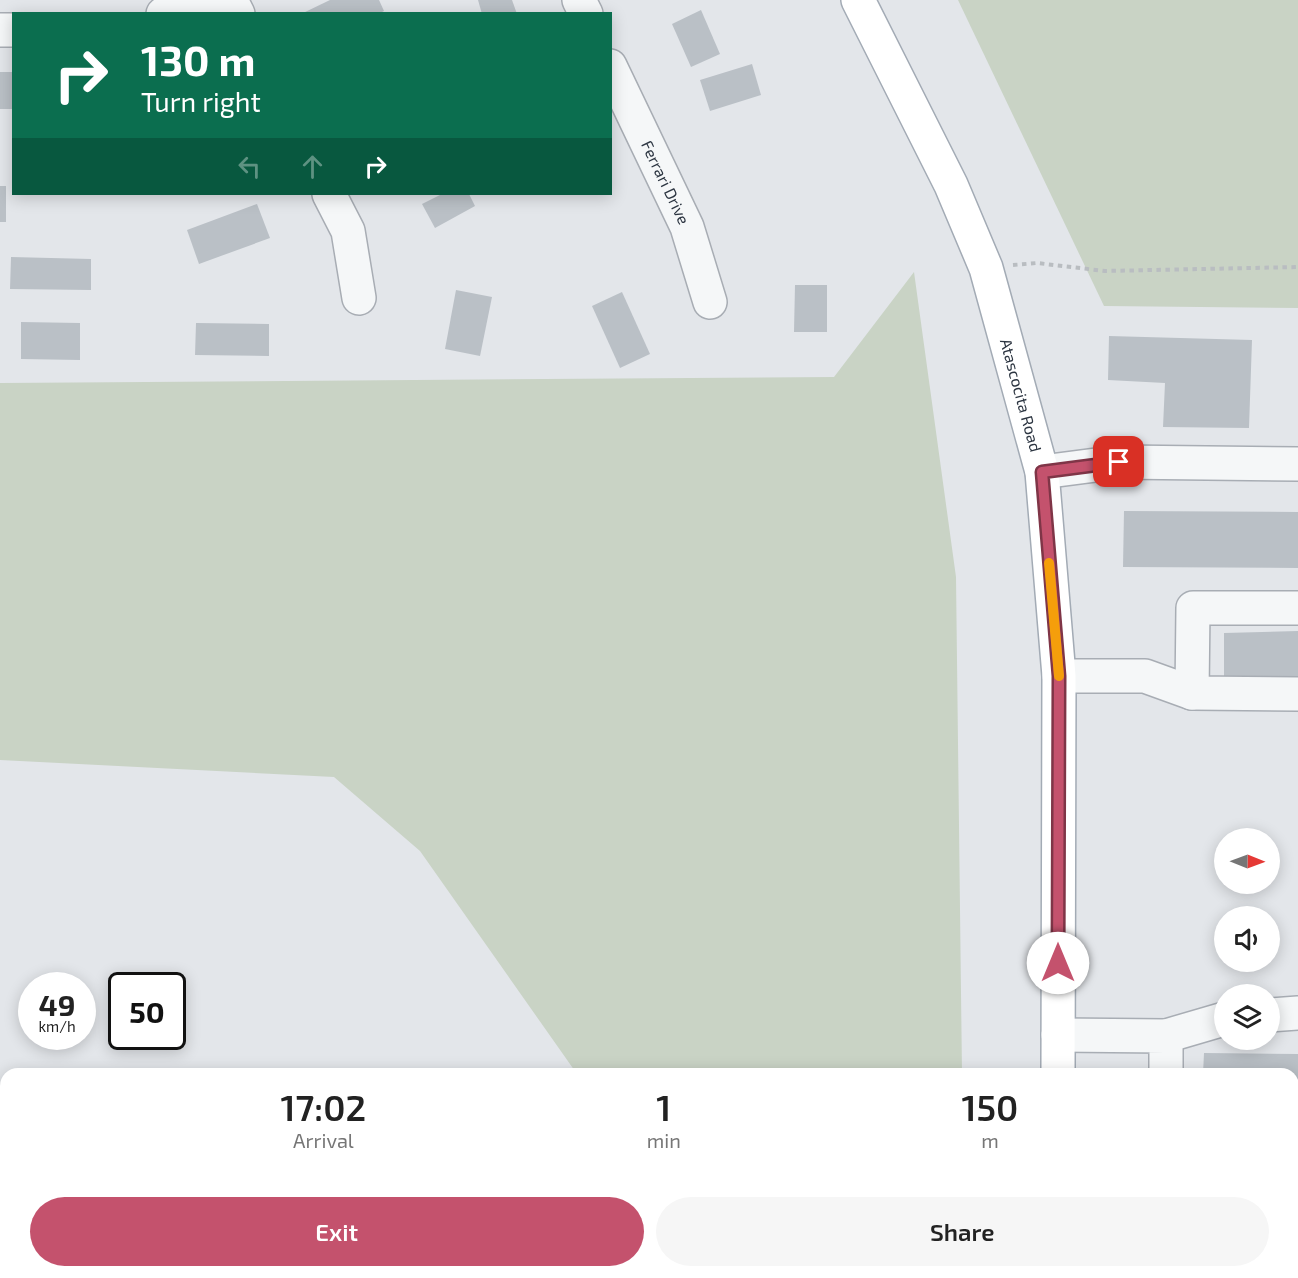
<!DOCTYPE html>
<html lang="en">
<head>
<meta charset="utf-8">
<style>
	body { margin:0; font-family:"Exo 2",sans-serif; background:#f6f6f6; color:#222; height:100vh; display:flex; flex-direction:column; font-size:22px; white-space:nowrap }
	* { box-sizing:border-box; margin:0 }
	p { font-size:20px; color:#767676 }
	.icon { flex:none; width:33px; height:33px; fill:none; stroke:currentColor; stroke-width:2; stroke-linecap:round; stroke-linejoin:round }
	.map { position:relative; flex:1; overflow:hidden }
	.side { position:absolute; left:0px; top:1068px; width:1299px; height:210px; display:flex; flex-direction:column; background:#fff; border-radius:18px 18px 0 0; box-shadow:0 3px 15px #0003 }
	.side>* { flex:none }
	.top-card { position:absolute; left:12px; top:12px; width:600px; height:183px; border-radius:0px; box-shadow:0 3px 15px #0003; background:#0b6e4f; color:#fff; overflow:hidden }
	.needle { width:39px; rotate:91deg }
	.controls { position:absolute; left:1214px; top:828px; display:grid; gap:12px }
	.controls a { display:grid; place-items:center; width:66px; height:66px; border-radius:50%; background:#fff; box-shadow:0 3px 15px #0003; font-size:30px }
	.speed { position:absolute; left:18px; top:972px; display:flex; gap:12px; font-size:30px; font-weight:700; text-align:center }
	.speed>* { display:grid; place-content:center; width:78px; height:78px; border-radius:50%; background:#fff; box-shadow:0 3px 15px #0003; line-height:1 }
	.speed small { font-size:15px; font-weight:400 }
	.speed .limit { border:3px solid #111; border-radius:9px; background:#fff; color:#111 }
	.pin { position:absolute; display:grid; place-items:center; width:51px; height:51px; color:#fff; margin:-26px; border-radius:12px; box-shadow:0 3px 9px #0006 }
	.me { position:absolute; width:66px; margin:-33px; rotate:0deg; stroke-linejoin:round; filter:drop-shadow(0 0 4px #0008) }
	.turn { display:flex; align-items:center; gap:21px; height:126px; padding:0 30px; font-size:27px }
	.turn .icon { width:78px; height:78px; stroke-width:2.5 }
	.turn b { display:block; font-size:42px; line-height:51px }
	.lanes { display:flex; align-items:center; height:57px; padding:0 30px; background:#0003; justify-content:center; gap:30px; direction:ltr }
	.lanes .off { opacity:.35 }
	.eta { display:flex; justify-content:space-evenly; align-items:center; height:102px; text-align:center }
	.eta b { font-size:36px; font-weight:600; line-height:42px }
	.action { display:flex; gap:12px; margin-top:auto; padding:12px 30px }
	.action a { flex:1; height:69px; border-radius:36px; background:#c4526d; color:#fff; font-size:24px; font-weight:600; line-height:69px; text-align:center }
	.action a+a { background:#f6f6f6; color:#222 }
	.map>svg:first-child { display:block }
	.green { fill:#c9d3c5 }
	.building { fill:#bac0c6 }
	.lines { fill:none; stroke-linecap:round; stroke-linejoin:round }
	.minor-casing { stroke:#a8adb4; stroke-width:36 }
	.major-casing { stroke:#a3abb5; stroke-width:36 }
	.path { stroke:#b9bdc1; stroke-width:4; stroke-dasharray:4.5 4.5; stroke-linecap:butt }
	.minor { stroke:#f5f7f8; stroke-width:33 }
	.major { stroke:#fff; stroke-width:33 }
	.route-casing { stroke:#7f3547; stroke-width:15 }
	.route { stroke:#c4526d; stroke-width:10 }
	.slow { stroke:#f59e0b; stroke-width:10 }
	.labels { text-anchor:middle; stroke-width:5; stroke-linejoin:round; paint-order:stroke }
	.street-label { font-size:16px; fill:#2c3541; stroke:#f2f5f7 }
</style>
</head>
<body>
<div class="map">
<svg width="1298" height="1278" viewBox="0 0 1298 1278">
	<rect width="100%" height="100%" fill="#e3e6ea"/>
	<g class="green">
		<path d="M958,0H1298V308L1104,306Z"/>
		<path d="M914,272L956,577L962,1074H577L420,851L334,777L0,760V383L834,377Z"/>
		<path d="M736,1272H964L965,1278H742Z"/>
	</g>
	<g class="building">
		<path d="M330,0H379L384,11L378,14H301Z"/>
		<path d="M478,0H512L517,14H482Z"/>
		<path d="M701,10L720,54L691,67L672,24Z"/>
		<path d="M752,64L761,95L710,111L700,80Z"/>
		<rect x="0" y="72" width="14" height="37"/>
		<rect x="0" y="186" width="6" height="36"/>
		<path d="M442,194H469L475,206L435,228L422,204Z"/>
		<path d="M257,204L270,238L199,264L187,230Z"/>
		<path d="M11,257L91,259V290L10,289Z"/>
		<path d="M795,285H827V332H794Z"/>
		<path d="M456,290L492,297L480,356L445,349Z"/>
		<path d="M622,292L650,354L620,368L592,306Z"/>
		<path d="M21,322L80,323V360L21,359Z"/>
		<path d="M196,323L269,324V356L195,355Z"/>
		<path d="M1109,336L1252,340L1249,428L1163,427L1165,383L1108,380Z"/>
		<path d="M1124,511L1298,512V568L1123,567Z"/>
		<path d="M1298,631V683L1224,684V633Z"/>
		<path d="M1204,1053L1298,1054V1127H1293V1074H1203Z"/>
	</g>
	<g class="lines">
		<g class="minor-casing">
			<g id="minor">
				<path d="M231,0L238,14"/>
				<path d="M579,0L586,14"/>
				<path d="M163,14L208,0"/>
				<path d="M0,30H14"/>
				<path id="s1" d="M610,66L687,227L710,302"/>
				<path d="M329,194L348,231L359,298"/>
				<path d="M1042,472L1119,462L1298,464"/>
				<path d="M1059,676H1145L1192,693L1298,694"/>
				<path d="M1192,693L1193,608H1298"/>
				<path d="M1269,1015L1298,1013"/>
				<path d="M1058,1035L1166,1036V1074"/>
				<path d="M1166,1036L1224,1019"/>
				<path d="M1293,1161L1298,1162"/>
			</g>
		</g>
		<g class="major-casing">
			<g id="major">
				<path id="s2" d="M858,0L951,185L986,268L1042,472L1059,676L1058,1074"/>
				<path d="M1057,1278V1272"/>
			</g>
		</g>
		<path class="path" d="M1013,265L1037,263L1105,271L1298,267"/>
		<use href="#minor" class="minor"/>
		<use href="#major" class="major"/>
	</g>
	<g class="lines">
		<g class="route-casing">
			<path id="route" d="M1058,963L1059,676L1042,472L1119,462"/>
		</g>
		<use href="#route" class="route"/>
		<path class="slow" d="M1049,563L1059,676"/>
	</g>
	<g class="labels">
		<g class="street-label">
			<text dy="6" stroke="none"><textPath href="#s1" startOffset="129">Ferrari Drive</textPath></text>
			<text dy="6" stroke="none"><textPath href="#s2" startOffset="429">Atascocita Road</textPath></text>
		</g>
	</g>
</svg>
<div class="controls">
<a><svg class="needle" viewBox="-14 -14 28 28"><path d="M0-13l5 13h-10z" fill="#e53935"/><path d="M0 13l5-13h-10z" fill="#767676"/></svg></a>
<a><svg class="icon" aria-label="sound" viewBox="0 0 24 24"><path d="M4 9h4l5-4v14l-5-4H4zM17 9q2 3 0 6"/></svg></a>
<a><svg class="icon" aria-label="layers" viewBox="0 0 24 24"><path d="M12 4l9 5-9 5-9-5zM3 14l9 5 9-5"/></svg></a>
</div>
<div class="speed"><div>49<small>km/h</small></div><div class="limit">50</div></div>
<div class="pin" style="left:1119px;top:462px;background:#d93025"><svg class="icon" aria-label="arrive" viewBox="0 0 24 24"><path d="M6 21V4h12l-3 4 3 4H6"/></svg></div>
<svg class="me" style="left:1058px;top:963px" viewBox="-20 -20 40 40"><circle r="19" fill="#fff"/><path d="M0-13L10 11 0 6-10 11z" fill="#c4526d"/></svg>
<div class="top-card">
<div class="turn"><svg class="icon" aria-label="right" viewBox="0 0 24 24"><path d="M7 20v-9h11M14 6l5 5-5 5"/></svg><div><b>130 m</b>Turn right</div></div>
<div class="lanes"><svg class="icon off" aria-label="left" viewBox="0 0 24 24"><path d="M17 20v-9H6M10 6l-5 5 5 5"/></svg><svg class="icon off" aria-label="ahead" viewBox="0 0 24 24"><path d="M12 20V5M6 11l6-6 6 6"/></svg><svg class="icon" aria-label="right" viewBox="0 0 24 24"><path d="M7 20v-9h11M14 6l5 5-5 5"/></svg></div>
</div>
<section class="side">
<div class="eta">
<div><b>17:02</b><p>Arrival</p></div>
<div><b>1</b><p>min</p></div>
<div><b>150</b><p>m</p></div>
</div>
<div class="action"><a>Exit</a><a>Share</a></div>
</section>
</div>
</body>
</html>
